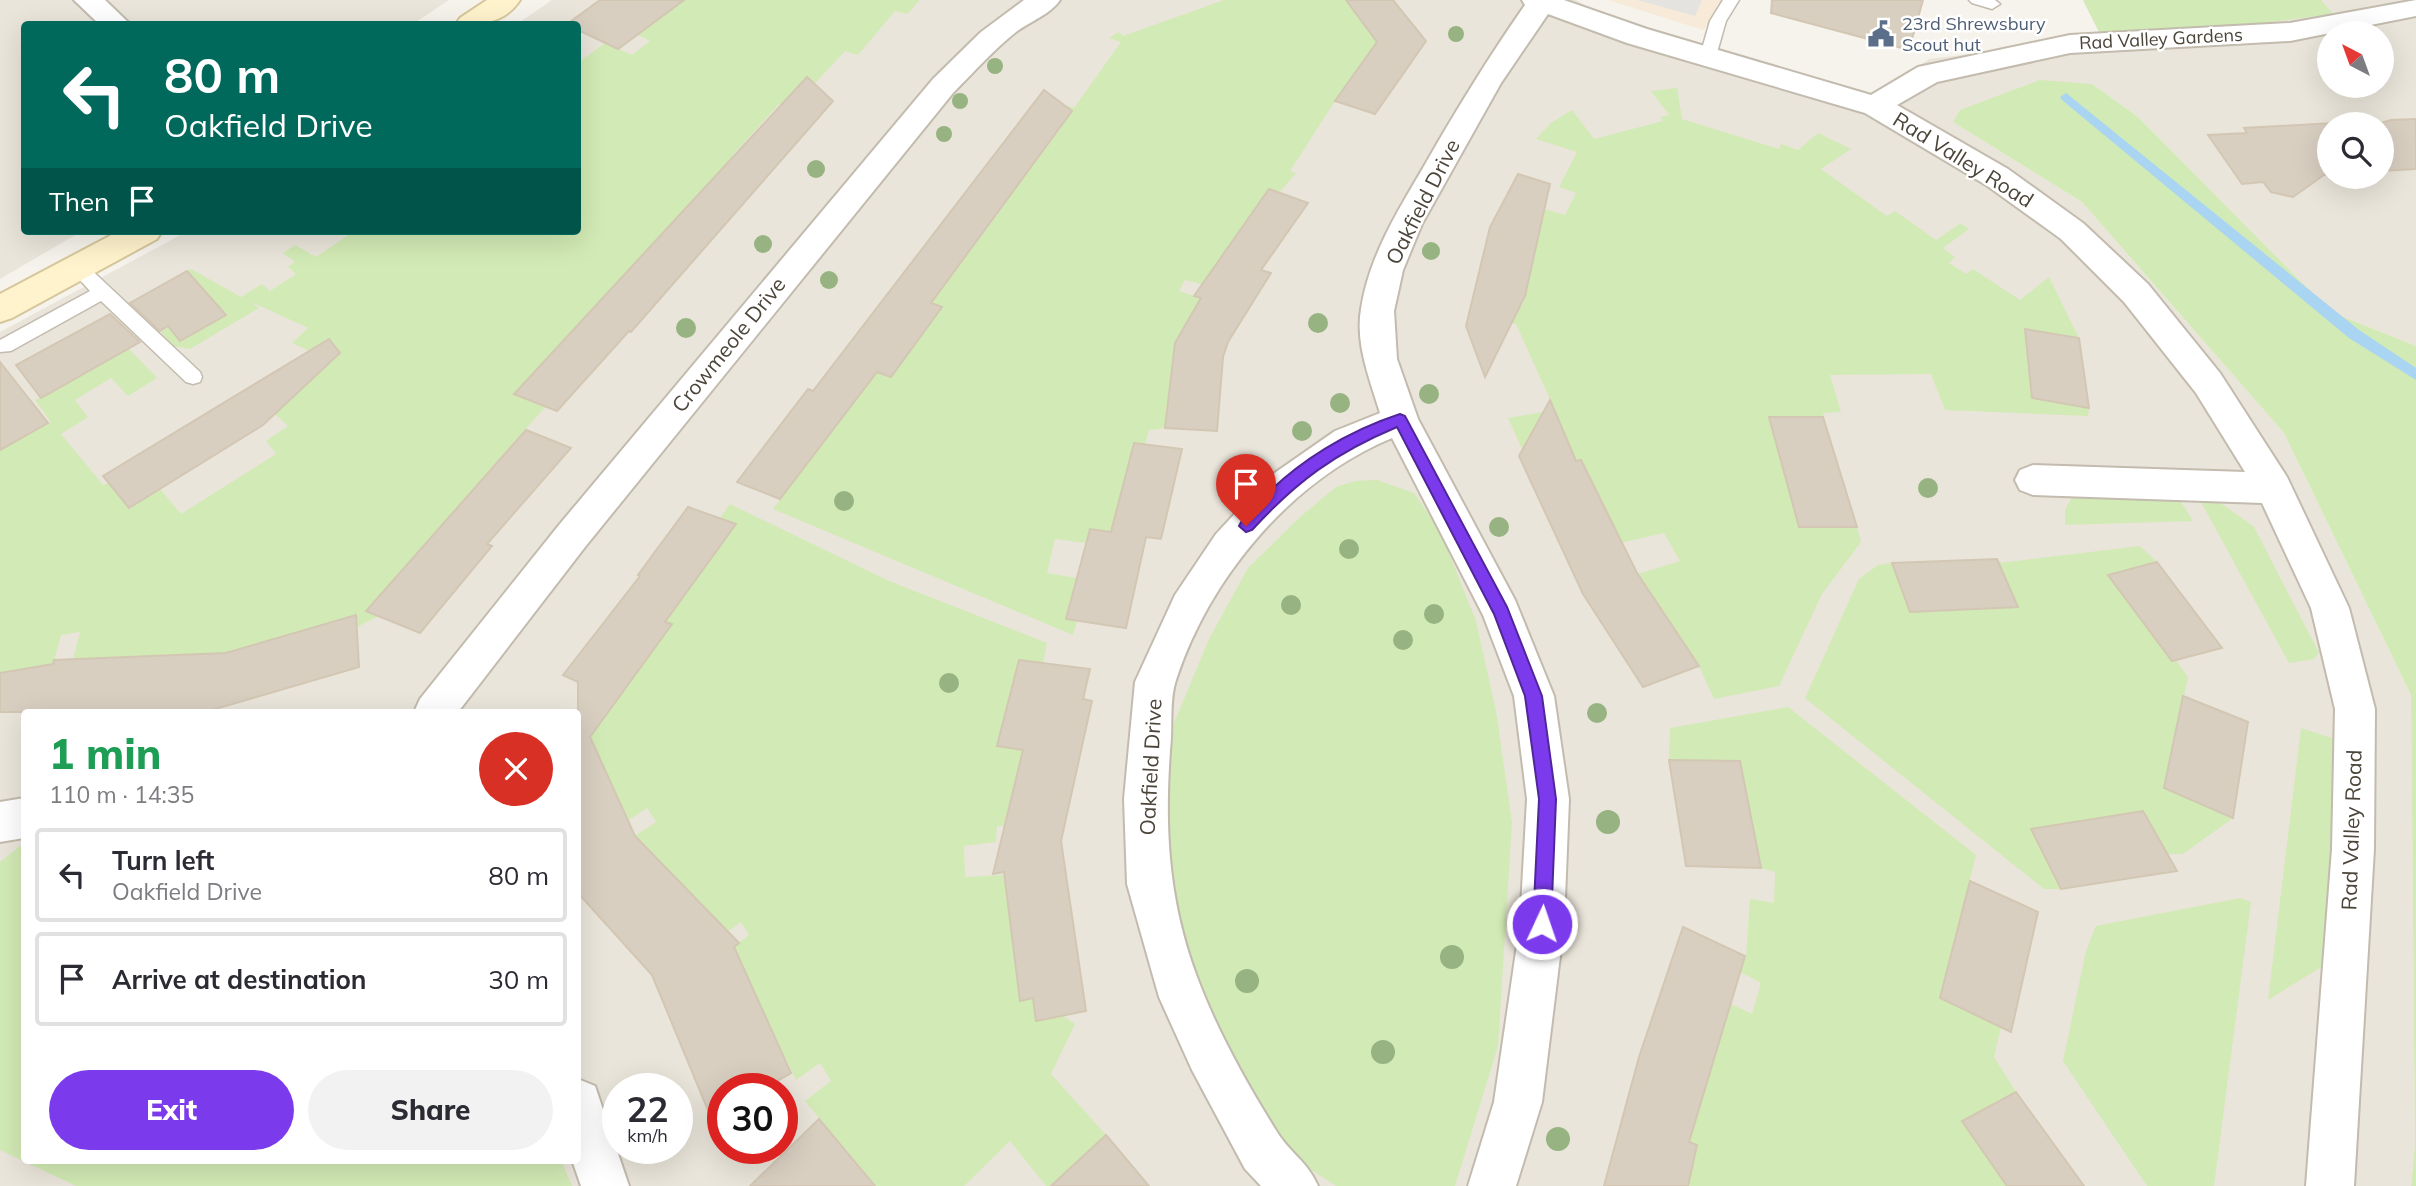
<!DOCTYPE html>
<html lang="en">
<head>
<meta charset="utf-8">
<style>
	body { margin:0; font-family:Mulish,sans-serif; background:#f2f2f3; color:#2b2b33; height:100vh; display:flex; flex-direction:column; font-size:26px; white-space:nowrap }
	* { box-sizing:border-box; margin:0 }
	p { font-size:23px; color:#7c7c81 }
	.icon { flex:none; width:38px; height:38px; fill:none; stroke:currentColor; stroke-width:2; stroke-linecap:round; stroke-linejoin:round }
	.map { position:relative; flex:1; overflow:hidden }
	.drawer { position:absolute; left:21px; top:709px; width:560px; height:455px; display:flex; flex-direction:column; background:#fff; border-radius:7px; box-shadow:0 7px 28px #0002 }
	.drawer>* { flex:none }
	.hud { position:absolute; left:21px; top:21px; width:560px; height:214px; border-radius:7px; box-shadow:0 7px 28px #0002; background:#00695c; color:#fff; overflow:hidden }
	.needle { width:46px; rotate:319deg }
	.buttons { position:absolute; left:2317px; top:21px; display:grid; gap:14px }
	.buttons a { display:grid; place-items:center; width:77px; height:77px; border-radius:50%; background:#fff; box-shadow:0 7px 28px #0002; font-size:35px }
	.speed { position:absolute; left:602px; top:1073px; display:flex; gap:14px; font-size:35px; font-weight:700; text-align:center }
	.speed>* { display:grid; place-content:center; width:91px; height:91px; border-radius:50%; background:#fff; box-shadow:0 7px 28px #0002; line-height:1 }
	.speed small { font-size:18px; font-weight:400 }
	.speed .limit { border:10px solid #d22; background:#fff; color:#111 }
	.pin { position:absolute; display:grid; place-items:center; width:60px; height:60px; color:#fff; margin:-72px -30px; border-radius:50% 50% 50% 0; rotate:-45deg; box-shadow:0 0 7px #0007 }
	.pin .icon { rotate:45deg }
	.me { position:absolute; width:77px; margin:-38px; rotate:3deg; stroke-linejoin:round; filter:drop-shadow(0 0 5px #0008) }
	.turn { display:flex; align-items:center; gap:24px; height:147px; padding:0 28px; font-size:32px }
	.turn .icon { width:91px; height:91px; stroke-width:2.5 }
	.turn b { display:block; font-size:49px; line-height:60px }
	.then { display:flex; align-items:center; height:66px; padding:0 28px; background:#0003; gap:14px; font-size:26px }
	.round { display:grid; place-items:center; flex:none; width:74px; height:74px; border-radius:37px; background:#f2f2f3 }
	.summary { display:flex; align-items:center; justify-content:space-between; height:119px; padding:0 28px }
	h1 { font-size:42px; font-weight:800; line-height:52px; color:#1e9e55 }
	.button { display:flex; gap:14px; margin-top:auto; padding:14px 28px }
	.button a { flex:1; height:80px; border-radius:42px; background:#7c3aed; color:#fff; font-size:28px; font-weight:800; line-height:80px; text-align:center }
	.button a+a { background:#f2f2f3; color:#2b2b33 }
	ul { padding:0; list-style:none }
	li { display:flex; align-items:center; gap:21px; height:94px; margin:0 14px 10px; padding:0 14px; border:4px solid #e1e1e2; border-radius:7px }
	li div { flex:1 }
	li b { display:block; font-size:26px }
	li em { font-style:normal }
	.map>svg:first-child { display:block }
	.residential { fill:#eae5da; fill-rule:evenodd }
	.commercial { fill:#f7ead8 }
	.green { fill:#d2eab5 }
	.parking { fill:#e5e3e0 }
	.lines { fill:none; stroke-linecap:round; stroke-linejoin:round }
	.stream { fill:#a9d4f2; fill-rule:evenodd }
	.building { fill:#d8cfc1; stroke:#d3c7b4; stroke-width:2 }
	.service-casing { stroke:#c2bbae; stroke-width:3 }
	.minor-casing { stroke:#c2bbae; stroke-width:4 }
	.secondary-casing { stroke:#d6c79b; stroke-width:4 }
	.service { fill:#fff; fill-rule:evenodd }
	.minor { fill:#fff; fill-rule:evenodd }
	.secondary { fill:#fff3cd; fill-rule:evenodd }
	.tree { fill:#97b381 }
	.route { fill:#7c3aed; stroke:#51269a; stroke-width:2 }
	.labels { text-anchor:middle; stroke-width:5; stroke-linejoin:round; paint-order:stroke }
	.far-service-label { font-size:18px; fill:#4e5e75; stroke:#fff; text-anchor:start }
	.far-street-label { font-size:18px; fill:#4b4439; stroke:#fff }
	.street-label { font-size:21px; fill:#4b4439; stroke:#fff }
</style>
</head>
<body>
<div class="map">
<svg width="2416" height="1186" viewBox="0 0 2416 1186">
	<rect width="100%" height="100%" fill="#f6f3ec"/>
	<g class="residential">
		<path d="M0,0H449L413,24H24V231H82L0,279Z"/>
		<path d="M552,0H1576L1589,8L1872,99L1929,59L2102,38L2083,0H2416V346L2331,312L2138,117L2092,84L1953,122L2082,202L2284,433L2411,695L2415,1145L2411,1186H0V332L188,231H578V24H517ZM2329,33H2382V86H2329ZM2329,124H2382V177H2329ZM24,712H578V1160H24ZM618,1088H677V1148H618ZM723,1088H782V1148H723Z"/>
	</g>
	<path class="commercial" d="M1608,0H1726L1703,30Z"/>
	<g class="green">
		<path d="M684,0H920L907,14L895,11L858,55L845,51L792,108L779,104L732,156L739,159L708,193L700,191L577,340L567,336L515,393L546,406L470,492L478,496L450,529L440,526L373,604L379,616L357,627L356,615L243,648L242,660L70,671L80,632L61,635L50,675L41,666L0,673V432L10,445L51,422L35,400L118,354L93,323L101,320L157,378L128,396L111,378L75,400L88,417L61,434L103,485L108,483L129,508L160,489L181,514L276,454L266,441L288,426L255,395L261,387L291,399L332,361L292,343L308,328L251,302L259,308L190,349L173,346L161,332L169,327L181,341L205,327L214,302L187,271L191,269L241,297L262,284L270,291L296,274L288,267L295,262L283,253L295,245L316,257L354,231H578V63L605,43L632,55L650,41L632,32Z"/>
		<path d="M1224,0H1346L1376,40L1378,51L1335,101L1290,171L1296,173L1279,193L1269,189L1228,248L1208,286L1185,280L1179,291L1201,298L1180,335L1165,428L1149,430L1145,444L1133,443L1111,532L1090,529L1086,543L1055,539L1047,573L1077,578L1065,619L1077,622L1073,635L773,509L876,372L891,377L916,343L912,296L947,271L954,273L1003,207L997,204L1014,182L1020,183L1061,128L1046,122L1061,104L1074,108L1121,42L1109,38L1119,32L1123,36Z"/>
		<path d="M2083,0H2321L2333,14L2173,34L2102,38Z"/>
		<path d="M2040,80L2092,84L2138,117L2331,312L2416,346V1186H2411L2415,1145L2411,695L2284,433L2082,202L1953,122L1960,110Z"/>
		<path d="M1677,88L1682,119L1779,149L1781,144L1798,150L1818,133L1851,149L1821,169L1887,216L1895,211L1936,240L1961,223L1969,229L1943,248L1955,257L1949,263L1966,274L1973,269L2020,300L2049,277L2079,338L2025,329L2032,398L2089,408L2088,416L1945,410L1931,374L1830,375L1841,412L1823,413L1826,427L1792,417H1769L1799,526L1857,527L1861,542L1822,594L1779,686L1714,699L1699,666L1635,575L1680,561L1664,533L1616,544L1532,471L1508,418L1555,410L1516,324L1471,320L1473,296L1523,305L1541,208L1565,215L1576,193L1559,187L1577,152L1536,139L1551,123L1572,110L1594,139L1663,121L1661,117L1669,115L1651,91Z"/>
		<path d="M1377,480L1414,493L1440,531L1476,621L1496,711L1512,822L1498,1046L1455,1186H1336L1286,1153L1228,1055L1184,944L1166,821L1174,723L1209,639L1248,568L1300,517L1336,487L1355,481Z"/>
		<path d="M2074,495L2178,497L2193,521L2065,525V509Z"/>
		<path d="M2203,495L2225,506L2254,527L2319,653L2314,659L2289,663L2201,502Z"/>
		<path d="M730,504L889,581L1047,643L1043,663L1019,660L997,746L1023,750L1008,810L1015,825L997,826L996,842L964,846L965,877L1004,875L1020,1001L1033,998L1037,1021L1063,1016L1075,1024L1051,1074L1106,1135L1051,1186H1046L1010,1141L964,1186H876L805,1101L831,1081L820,1063L796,1080L742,967L710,966L749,935L741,922L726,933L627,841L656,822L647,808L629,820L578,713H607L671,624L648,615Z"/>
		<path d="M2140,546L2157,562L2109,575L2172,661L2176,660L2188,677L2165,788L2233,818L2183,854H2167L2144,811L2032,829L2061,889H2044L1805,698L1859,579L1878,565L1892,563L1911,612L2017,607L1999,563Z"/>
		<path d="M1788,707L1976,855L1940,998L2001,1027L1994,1057L2016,1092L1963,1121L2007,1186H1688L1697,1146L1688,1141L1731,1004L1752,1014L1761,983L1740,972L1746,956L1750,899L1774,903L1775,872L1761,868L1740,762L1669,760L1670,728Z"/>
		<path d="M2301,728L2335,739L2347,751L2323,966L2268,1000Z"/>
		<path d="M24,843V1160H561L572,1186H76L0,1150V862Z"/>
		<path d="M2240,898L2251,902L2214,1186H2147L2063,1061L2086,951L2096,926Z"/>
	</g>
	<path class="parking" d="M1637,0H1702L1695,16Z"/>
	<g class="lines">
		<path class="stream" d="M2066,93L2359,330L2416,368V380L2349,338L2062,100L2060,97Z"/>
	</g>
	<g class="building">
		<path d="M600,0H684L618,49L578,30V24H567Z"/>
		<path d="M1346,0H1393L1426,41L1375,114L1335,101L1377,42Z"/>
		<path d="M1772,0H1923L1909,50L1771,13Z"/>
		<path d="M807,77L833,101L631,332L629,331L557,411L514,394Z"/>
		<path d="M1044,90L1072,111L931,303L942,307L891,377L877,372L780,499L737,482L808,389L813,391Z"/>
		<path d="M2416,119V169L2382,171V124H2378L2391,120Z"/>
		<path d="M2351,122L2352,124H2329V174L2324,175L2293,197L2271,192L2263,182L2242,184L2208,135L2247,133L2244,128Z"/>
		<path d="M1518,174L1550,184L1525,296L1485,377L1466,326L1490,227Z"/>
		<path d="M1269,189L1308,203L1261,270L1271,273L1228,342L1223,357L1217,431L1165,428L1175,343L1201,298L1194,296Z"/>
		<path d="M187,271L226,315L180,341L168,326L160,331L130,303Z"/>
		<path d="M110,314L140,342L41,398L16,365Z"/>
		<path d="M2025,329L2079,338L2089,408L2032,398Z"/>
		<path d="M329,339L340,353L263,425L129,508L103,476Z"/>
		<path d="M0,362L48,423L0,450Z"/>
		<path d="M1550,400L1576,461L1581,460L1637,573L1699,666L1643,687L1583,594L1519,456Z"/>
		<path d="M1769,417H1823L1857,527H1799Z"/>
		<path d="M526,430L571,448L487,544L492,546L420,633L366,611Z"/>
		<path d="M1134,443L1182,449L1161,539L1146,537L1126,628L1066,619L1090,529L1111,532Z"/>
		<path d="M688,507L736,524L665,622L672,624L590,737L635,836L739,943L734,947L791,1073L765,1088H723V1114L712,1120L652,975L578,893V682L563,675L640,576L638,575Z"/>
		<path d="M1997,559L2018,607L1910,612L1892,563Z"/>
		<path d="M2157,562L2222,648L2172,661L2108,575Z"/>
		<path d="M356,615L359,667L205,712H0V673L53,664L54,660L226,653Z"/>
		<path d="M1019,660L1090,669L1083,699L1092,701L1061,841L1086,1011L1036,1021L1033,998L1020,1001L1004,872L993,874L1023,750L997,746Z"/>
		<path d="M2183,696L2248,722L2233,818L2164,788Z"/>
		<path d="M1669,760L1740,761L1761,868L1686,866Z"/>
		<path d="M2143,811L2177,871L2061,889L2031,829Z"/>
		<path d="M1970,881L2038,912L2011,1032L1940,998Z"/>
		<path d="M1683,927L1745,956L1689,1142L1697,1145L1688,1186H1604L1639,1057Z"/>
		<path d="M2016,1092L2084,1186H2007L1962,1121Z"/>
		<path d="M819,1119L875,1186H750Z"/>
		<path d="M1106,1135L1149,1186H1051Z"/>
	</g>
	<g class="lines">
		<g class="service-casing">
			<g id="service">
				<path d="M1723,0H1739L1726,21L1716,56L1708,61L1702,60L1700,56L1710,21Z"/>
				<path d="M1969,0H1995L2000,4L1992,9L1972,3Z"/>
				<path d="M78,261L84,263L200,372L202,377L200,382L193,384L186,382L101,301L11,351L0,352V340L90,291L69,268L72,263Z"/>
			</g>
		</g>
		<g class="minor-casing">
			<g id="minor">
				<path d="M74,0H105L130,24H99Z"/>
				<path d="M1024,0H1060C1051,14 1029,22 1016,32C993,50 974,72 953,93L585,547L458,712H414L420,699L559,525L933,79L981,32Z"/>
				<path d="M1522,0H1564L1647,29L1871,95L1918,67L2070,35L2290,23L2416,0V16L2290,41L2070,53L1937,82L1897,105L2008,169L2083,223L2148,284L2220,373L2287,477L2349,608L2375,709L2374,849L2354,1186H2306L2332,849L2335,709L2311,608L2262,503L2033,495L2020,490L2015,480L2020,470L2033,465L2245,472L2196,393L2124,302L2061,239L1986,185L1865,113L1627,43L1548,14L1501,83L1422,224L1403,270L1394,311L1397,359L1418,419L1515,600L1554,696L1569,799L1564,924L1542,1102L1516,1186H1468L1494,1102L1520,924L1527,799L1514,696L1483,615L1392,438C1291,480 1210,577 1176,680C1170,697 1172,720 1171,738C1164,822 1167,897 1197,977C1217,1031 1247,1084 1277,1132C1290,1153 1308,1162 1318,1186H1261L1245,1169L1192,1070L1159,997L1127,884L1124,799L1135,682L1175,595L1216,534L1269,477L1335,431L1380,413C1370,380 1355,344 1361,309C1369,257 1397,212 1423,168C1455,112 1488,58 1525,5Z"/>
				<path d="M24,798V838L0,842V802Z"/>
				<path d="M578,1079L595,1086L629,1186H581L572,1160H578Z"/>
			</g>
		</g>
		<g class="secondary-casing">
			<g id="secondary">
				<path d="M487,0H520C504,24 482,24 456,24L460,18Z"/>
				<path d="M119,231H162L157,239L12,318L0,322V294Z"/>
			</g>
		</g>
		<use href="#service" class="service"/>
		<use href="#minor" class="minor"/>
		<use href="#secondary" class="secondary"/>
	</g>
	<g class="tree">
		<circle cx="1456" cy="34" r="8"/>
		<circle cx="995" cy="66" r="8"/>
		<circle cx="960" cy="101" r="8"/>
		<circle cx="944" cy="134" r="8"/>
		<circle cx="816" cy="169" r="9"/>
		<circle cx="763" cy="244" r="9"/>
		<circle cx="1431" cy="251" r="9"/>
		<circle cx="829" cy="280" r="9"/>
		<circle cx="1318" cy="323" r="10"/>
		<circle cx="686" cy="328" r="10"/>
		<circle cx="1429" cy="394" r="10"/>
		<circle cx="1340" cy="403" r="10"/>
		<circle cx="1302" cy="431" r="10"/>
		<circle cx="1244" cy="480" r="10"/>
		<circle cx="1928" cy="488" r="10"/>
		<circle cx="844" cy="501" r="10"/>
		<circle cx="1499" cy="527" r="10"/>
		<circle cx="1349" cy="549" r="10"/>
		<circle cx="1291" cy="605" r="10"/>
		<circle cx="1434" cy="614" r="10"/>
		<circle cx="1403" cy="640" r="10"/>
		<circle cx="949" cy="683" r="10"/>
		<circle cx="1597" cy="713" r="10"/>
		<circle cx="1608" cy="822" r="12"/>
		<circle cx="1452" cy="957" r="12"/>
		<circle cx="1247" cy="981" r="12"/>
		<circle cx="1383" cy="1052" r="12"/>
		<circle cx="1558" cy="1139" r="12"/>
	</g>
	<path class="route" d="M1400,414L1405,416L1507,607L1542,696L1556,799L1551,924L1549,930L1542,933L1536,930L1533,924L1539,799L1525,696L1494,614L1397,427C1335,453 1297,481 1252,530L1246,532L1239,526C1243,517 1252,509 1260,501C1298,461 1348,431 1400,414Z"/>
	<defs>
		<g id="civic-bare" transform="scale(2.1)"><path d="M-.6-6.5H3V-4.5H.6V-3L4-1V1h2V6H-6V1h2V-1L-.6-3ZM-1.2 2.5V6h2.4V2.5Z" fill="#5c6f8a" stroke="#fff" stroke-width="2.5" paint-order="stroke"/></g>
	</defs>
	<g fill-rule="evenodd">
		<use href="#civic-bare" x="1881" y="34"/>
	</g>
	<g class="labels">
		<g class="far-service-label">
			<text x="1902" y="30">23rd Shrewsbury<tspan x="1902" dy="21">Scout hut</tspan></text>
		</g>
		<g class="far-street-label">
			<text transform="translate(2161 39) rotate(-3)" y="6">Rad Valley Gardens</text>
		</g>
		<g class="street-label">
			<text transform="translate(1963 160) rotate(32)" y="7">Rad Valley Road</text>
			<text transform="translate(1423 202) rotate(-63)" y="7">Oakfield Drive</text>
			<text transform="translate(729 345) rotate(-51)" y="7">Crowmeole Drive</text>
			<text transform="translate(1151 767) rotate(-87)" y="7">Oakfield Drive</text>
			<text transform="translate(2352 830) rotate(-88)" y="7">Rad Valley Road</text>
		</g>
	</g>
</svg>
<div class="buttons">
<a><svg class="needle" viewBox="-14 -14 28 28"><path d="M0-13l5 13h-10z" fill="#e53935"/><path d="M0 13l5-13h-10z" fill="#7c7c81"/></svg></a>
<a><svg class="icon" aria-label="search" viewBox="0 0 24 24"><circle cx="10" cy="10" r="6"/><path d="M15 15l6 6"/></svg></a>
</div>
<div class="speed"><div>22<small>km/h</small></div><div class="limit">30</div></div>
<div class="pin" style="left:1246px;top:526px;background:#d93025"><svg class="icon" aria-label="arrive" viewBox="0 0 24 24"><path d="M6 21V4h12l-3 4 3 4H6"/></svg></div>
<svg class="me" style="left:1542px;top:924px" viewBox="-20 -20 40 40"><circle r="17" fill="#7c3aed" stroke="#fff" stroke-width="3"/><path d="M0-11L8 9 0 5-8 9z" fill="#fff"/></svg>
<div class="hud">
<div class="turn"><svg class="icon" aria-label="left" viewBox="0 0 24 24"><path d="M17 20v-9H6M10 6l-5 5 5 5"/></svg><div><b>80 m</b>Oakfield Drive</div></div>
<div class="then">Then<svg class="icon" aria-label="arrive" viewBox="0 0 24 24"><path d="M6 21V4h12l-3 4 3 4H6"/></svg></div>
</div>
<section class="drawer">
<div class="summary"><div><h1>1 min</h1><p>110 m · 14:35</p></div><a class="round" style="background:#d93025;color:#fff"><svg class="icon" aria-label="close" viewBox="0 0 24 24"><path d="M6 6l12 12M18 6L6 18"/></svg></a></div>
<ul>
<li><svg class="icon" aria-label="left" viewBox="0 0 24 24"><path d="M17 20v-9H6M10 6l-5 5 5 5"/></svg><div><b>Turn left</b><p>Oakfield Drive</p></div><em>80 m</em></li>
<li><svg class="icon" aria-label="arrive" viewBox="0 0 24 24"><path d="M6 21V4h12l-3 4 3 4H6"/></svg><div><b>Arrive at destination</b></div><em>30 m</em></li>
</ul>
<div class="button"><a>Exit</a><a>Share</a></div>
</section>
</div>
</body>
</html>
